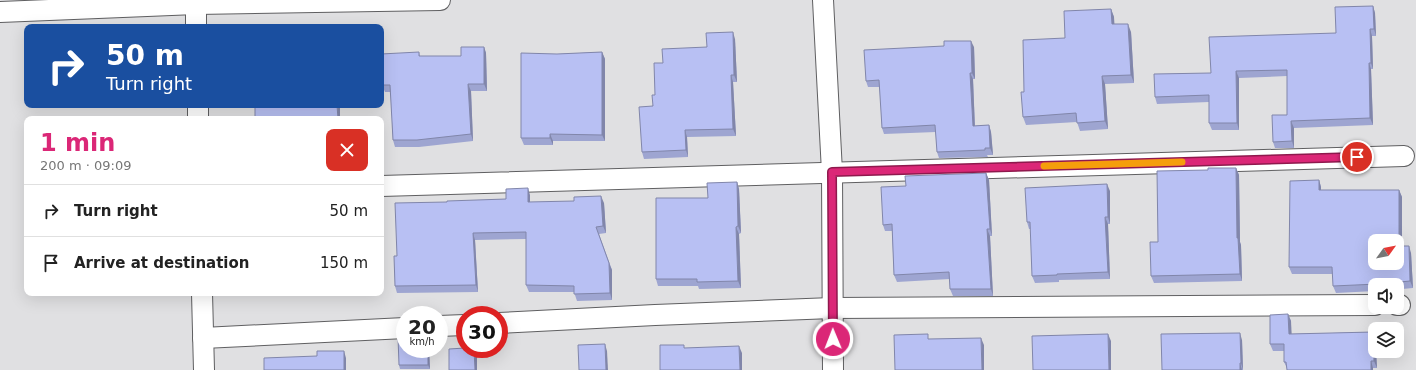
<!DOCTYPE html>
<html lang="en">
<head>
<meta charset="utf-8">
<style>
	body { margin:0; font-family:"DejaVu Sans",sans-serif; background:#f2f2f2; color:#222; height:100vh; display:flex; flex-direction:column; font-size:15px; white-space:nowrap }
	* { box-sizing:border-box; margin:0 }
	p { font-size:13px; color:#767676 }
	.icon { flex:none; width:22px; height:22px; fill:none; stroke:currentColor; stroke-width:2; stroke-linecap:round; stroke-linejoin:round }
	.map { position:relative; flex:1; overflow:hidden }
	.side { position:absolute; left:24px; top:116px; width:360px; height:180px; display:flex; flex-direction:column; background:#fff; border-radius:8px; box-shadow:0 4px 16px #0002 }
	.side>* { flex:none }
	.banner { position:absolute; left:24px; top:24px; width:360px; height:84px; border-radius:8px; box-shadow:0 4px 16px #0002; background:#1a4fa0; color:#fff; overflow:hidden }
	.needle { width:26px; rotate:57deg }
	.buttons { position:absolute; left:1368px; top:234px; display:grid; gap:8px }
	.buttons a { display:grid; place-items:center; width:36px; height:36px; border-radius:8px; background:#fff; box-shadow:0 4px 16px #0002; font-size:20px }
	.speed { position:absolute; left:396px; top:306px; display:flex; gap:8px; font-size:20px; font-weight:700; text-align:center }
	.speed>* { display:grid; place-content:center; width:52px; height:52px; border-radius:50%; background:#fff; box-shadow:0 4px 16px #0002; line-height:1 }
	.speed small { font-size:10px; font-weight:400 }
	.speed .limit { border:6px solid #d22; background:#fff; color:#111 }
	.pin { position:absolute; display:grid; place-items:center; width:34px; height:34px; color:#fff; margin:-17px; border:2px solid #fff; border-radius:50%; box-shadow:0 1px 4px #0007 }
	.me { position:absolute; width:44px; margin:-22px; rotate:359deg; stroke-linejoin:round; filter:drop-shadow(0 0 3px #0008) }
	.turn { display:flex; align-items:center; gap:14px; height:84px; padding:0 16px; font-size:18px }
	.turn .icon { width:52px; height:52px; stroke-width:2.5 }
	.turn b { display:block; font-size:28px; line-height:34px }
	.round { display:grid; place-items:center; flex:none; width:42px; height:42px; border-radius:8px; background:#f2f2f2 }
	.overview { display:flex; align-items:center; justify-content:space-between; height:68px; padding:0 16px }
	h1 { font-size:24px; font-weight:700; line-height:30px; color:#db2777 }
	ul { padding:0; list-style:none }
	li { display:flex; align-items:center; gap:12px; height:52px; padding:0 16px; border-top:1px solid #e0e0e0 }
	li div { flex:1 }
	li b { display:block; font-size:15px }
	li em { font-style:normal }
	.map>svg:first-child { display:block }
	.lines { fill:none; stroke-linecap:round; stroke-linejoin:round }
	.minor-casing { stroke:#5f5f61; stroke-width:22 }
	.minor { stroke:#fff; stroke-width:20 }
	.wall { fill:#9ea5d1 }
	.shaded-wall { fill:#8186aa }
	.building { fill:#b8c0f3; stroke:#8186aa; fill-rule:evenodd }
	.route-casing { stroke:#8e194d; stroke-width:10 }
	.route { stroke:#db2777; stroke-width:7 }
	.slow { stroke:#f59e0b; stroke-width:7 }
</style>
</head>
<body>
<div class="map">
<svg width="1416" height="370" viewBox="0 0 1416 370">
	<rect width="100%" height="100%" fill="#e0e0e2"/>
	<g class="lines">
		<g class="minor-casing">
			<g id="minor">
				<path d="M196,0V27"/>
				<path d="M823,0L832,172L833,370"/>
				<path d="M0,12L196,4L440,0"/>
				<path d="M198,105V119"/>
				<path d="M381,186L1404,156"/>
				<path d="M202,293L204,370"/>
				<path d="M1397,305H1400"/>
				<path d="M499,323L655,315L832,308L1375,305"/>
				<path d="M439,326L465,325"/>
				<path d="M203,338L405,328"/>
			</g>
		</g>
		<use href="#minor" class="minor"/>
	</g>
	<g class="wall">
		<path d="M1373,6L1375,13L1376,36H1372L1373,69H1371L1373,125L1294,128V148H1275L1273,142L1287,115V76L1239,78V130H1212L1209,123V102L1157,104L1155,97L1211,73L1336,33Z"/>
		<path d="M1111,9L1114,17V24L1131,32L1134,83L1105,84L1108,129L1080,131L1077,122L1026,125L1023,117L1065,38Z"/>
		<path d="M735,39L737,82H733L736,136L687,137L688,157L644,159L642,152L655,95L707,47Z"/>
		<path d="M484,47L486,53L487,91H471L473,141L419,147H395L393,140L391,92H385L382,85L419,52L420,56H461Z"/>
		<path d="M974,47L975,79H973L975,126L989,125L991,132L993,155H987L988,157L939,158L937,152L936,132L884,134L882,128L880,87H868L866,81Z"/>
		<path d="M602,52L605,59V141H553V145H524L521,138L557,54Z"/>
		<path d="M1236,168L1239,175L1240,242L1241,245L1242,281L1154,283L1151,276L1158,242L1208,170Z"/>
		<path d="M986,173L989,180L992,236H990L993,296H953L950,289V279L897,282L894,275L892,231H885L883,225L906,186Z"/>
		<path d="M1319,180L1321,187V190H1399L1402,197V246L1411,253L1413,288L1402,289V290H1397V285H1375V291L1336,293L1333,286V274H1292L1289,267Z"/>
		<path d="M737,182L739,189L741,233L739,234L741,288L699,289L698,286H658L656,279L708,198Z"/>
		<path d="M1110,191V224H1108L1110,279L1059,280V282L1035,283L1032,276L1031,229H1029L1027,222Z"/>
		<path d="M530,195V202L604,203L606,233L599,234L612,270V300L577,301L574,292H529L526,285V239L475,240L478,292L397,293L395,286L397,256L447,202L506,199Z"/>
		<path d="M264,293H293V295L265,296Z"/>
		<path d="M1288,314L1291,321V334L1373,332L1375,337V351H1376L1377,368H1287L1284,362V351H1273L1270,344Z"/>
		<path d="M1242,340L1243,370H1162Z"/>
		<path d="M429,349L430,369H400L399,365Z"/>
	</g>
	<g class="shaded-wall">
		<path d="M1373,6L1375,13L1376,36L1374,29Z"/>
		<path d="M1111,9L1114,17L1115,33L1112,24Z"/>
		<path d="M1128,24L1131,32L1134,83L1131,75Z"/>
		<path d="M1370,29L1372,36L1373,69L1371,63Z"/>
		<path d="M733,32L735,39L737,82L734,75Z"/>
		<path d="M971,41L974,47L975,79L972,73Z"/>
		<path d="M484,47L486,53L487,91L484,84Z"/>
		<path d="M602,52L605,59V141L602,135Z"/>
		<path d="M1369,63L1371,69L1373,125L1370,118Z"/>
		<path d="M1236,71L1239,78V130L1237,123Z"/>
		<path d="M970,73L973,79L975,132L973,126Z"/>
		<path d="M731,75L733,82L736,136L733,129Z"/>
		<path d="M1102,76L1105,84L1108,129L1105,121Z"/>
		<path d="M468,84L471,91L473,141L471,134Z"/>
		<path d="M337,105H340V119H338Z"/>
		<path d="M1291,121L1294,128V148L1292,141Z"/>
		<path d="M989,125L991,132L993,155L990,148Z"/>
		<path d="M685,130L687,137L688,157L686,150Z"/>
		<path d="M550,134L553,141V145L550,138Z"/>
		<path d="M1236,168L1239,175L1240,242L1241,245L1242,281L1240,274L1237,238Z"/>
		<path d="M986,173L989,180L992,236L990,229Z"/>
		<path d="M1319,180L1321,187V197L1319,190Z"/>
		<path d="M737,182L739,189L741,233L738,226Z"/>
		<path d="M1107,184L1110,191V224L1108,217Z"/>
		<path d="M528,188L530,195V209L528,202Z"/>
		<path d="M1399,190L1402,197V253L1399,246Z"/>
		<path d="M601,196L604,203L606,233L603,226Z"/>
		<path d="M1105,217L1108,224L1110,279L1108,272Z"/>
		<path d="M736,227L739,234L741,288L738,281Z"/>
		<path d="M987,229L990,236L993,296L991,289Z"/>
		<path d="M473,233L475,240L478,292L476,285Z"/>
		<path d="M1409,246L1411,253L1413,288L1410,281Z"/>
		<path d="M609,263L612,270V300L610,293Z"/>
		<path d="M1288,314L1291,321L1292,341L1289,334Z"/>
		<path d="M1373,332L1375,337V351H1376L1377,368L1374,361Z"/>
		<path d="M1240,333L1242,340L1243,370L1241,363Z"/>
		<path d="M1108,334L1111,341V370H1109Z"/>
		<path d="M981,338L984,345V370H982Z"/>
		<path d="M605,344L607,351L608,370H606Z"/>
		<path d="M739,346L742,353V370H740Z"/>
		<path d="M428,349H429L430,369L428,365Z"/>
		<path d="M474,349L477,355V370H475Z"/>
		<path d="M344,351L346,358V370H344Z"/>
		<path d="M1371,361L1373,368V370H1371Z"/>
		<path d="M1240,363L1242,370H1240Z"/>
	</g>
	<g class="building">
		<path d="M1373,6L1374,29H1370L1371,63H1369L1370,118L1291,121L1292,141L1273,142L1272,115H1287V70L1236,71L1237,123H1209V95L1155,97L1154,74L1211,73L1209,37L1336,33L1335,7Z"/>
		<path d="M1111,9L1112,24H1128L1131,75L1102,76L1105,121L1077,123L1076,113L1023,117L1021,92H1024L1023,40L1065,38L1064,11Z"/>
		<path d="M733,32L734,75H731L733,129L685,130L686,150L642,152L639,107L653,106L652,95H655L654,63H663L662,49L707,47L706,33Z"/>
		<path d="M944,41H971L972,73H970L973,126L989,125L990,148H985V150L937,152L935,125L882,128L879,80L866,81L864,50L944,46Z"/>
		<path d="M461,47H484V84H468L471,134L417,140H393L390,85H382L381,54L419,52V56H461Z"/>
		<path d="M602,52V135L550,134V138H521V53L557,54Z"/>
		<path d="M255,105H337L338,119H255Z"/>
		<path d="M1208,168H1236L1237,238H1238L1240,274L1151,276L1150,242H1158L1157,171L1208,170Z"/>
		<path d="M986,173L990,229H987L991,289H950L949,272L894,275L892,224L883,225L881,187L906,186L905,176Z"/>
		<path d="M1319,180V190H1399V246H1409L1410,281L1400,282V283L1333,286L1332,267H1289L1290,181ZM1375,241H1397V263H1375Z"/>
		<path d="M737,182L738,226L736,227L738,281L697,282V279H656V198H708L707,183Z"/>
		<path d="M1107,184L1108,217H1105L1108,272L1057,274V275L1032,276L1030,222H1027L1025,188Z"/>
		<path d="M528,188V202L574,201V197L601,196L603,226L596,227L609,263L610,293L574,294V286L526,285V232L473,233L476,285L395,286L394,256H397L395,203L447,202V201L506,199V189Z"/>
		<path d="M1288,314L1289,334L1373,332L1374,361H1371V370H1287L1286,362H1284V344H1270V315Z"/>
		<path d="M1240,333L1241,363H1240V370H1162L1161,334Z"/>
		<path d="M928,334V339L981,338L982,370H895L894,335Z"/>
		<path d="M1108,334L1109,370H1033L1032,336Z"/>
		<path d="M398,337H405V349H428V365H399Z"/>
		<path d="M605,344L606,370H579L578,345Z"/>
		<path d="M660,345H684V348L739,346L740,370H660Z"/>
		<path d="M465,348V349H474L475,370H449V349Z"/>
		<path d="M317,351H344V370H264V358L317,356Z"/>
	</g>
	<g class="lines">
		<g class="route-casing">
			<path id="route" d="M833,339L832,172L1357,157"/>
		</g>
		<use href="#route" class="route"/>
		<path class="slow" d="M1044,166L1182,162"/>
	</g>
</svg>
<div class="buttons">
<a><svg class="needle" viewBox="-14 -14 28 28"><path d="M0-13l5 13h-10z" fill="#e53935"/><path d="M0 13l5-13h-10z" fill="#767676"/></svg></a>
<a><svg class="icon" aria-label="sound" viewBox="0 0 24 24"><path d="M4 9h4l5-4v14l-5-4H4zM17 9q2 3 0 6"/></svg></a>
<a><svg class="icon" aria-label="layers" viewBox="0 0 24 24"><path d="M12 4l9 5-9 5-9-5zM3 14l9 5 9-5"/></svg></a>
</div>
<div class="speed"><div>20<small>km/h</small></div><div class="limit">30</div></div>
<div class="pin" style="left:1357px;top:157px;background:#d93025"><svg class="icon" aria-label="arrive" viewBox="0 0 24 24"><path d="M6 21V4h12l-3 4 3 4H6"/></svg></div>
<svg class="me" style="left:833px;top:339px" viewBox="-20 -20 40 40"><circle r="17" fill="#db2777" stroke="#fff" stroke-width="3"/><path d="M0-11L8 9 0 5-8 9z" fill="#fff"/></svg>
<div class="banner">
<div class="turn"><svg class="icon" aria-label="right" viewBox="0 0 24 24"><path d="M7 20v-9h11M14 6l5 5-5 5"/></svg><div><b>50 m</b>Turn right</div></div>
</div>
<section class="side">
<div class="overview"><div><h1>1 min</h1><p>200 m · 09:09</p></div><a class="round" style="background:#d93025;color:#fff"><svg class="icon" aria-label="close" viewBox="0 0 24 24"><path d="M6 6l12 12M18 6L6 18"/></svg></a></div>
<ul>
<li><svg class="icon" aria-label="right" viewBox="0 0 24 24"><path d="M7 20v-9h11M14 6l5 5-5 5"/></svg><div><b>Turn right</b></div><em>50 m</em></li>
<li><svg class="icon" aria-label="arrive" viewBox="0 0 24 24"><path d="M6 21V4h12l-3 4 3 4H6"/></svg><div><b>Arrive at destination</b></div><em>150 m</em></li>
</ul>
</section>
</div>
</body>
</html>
